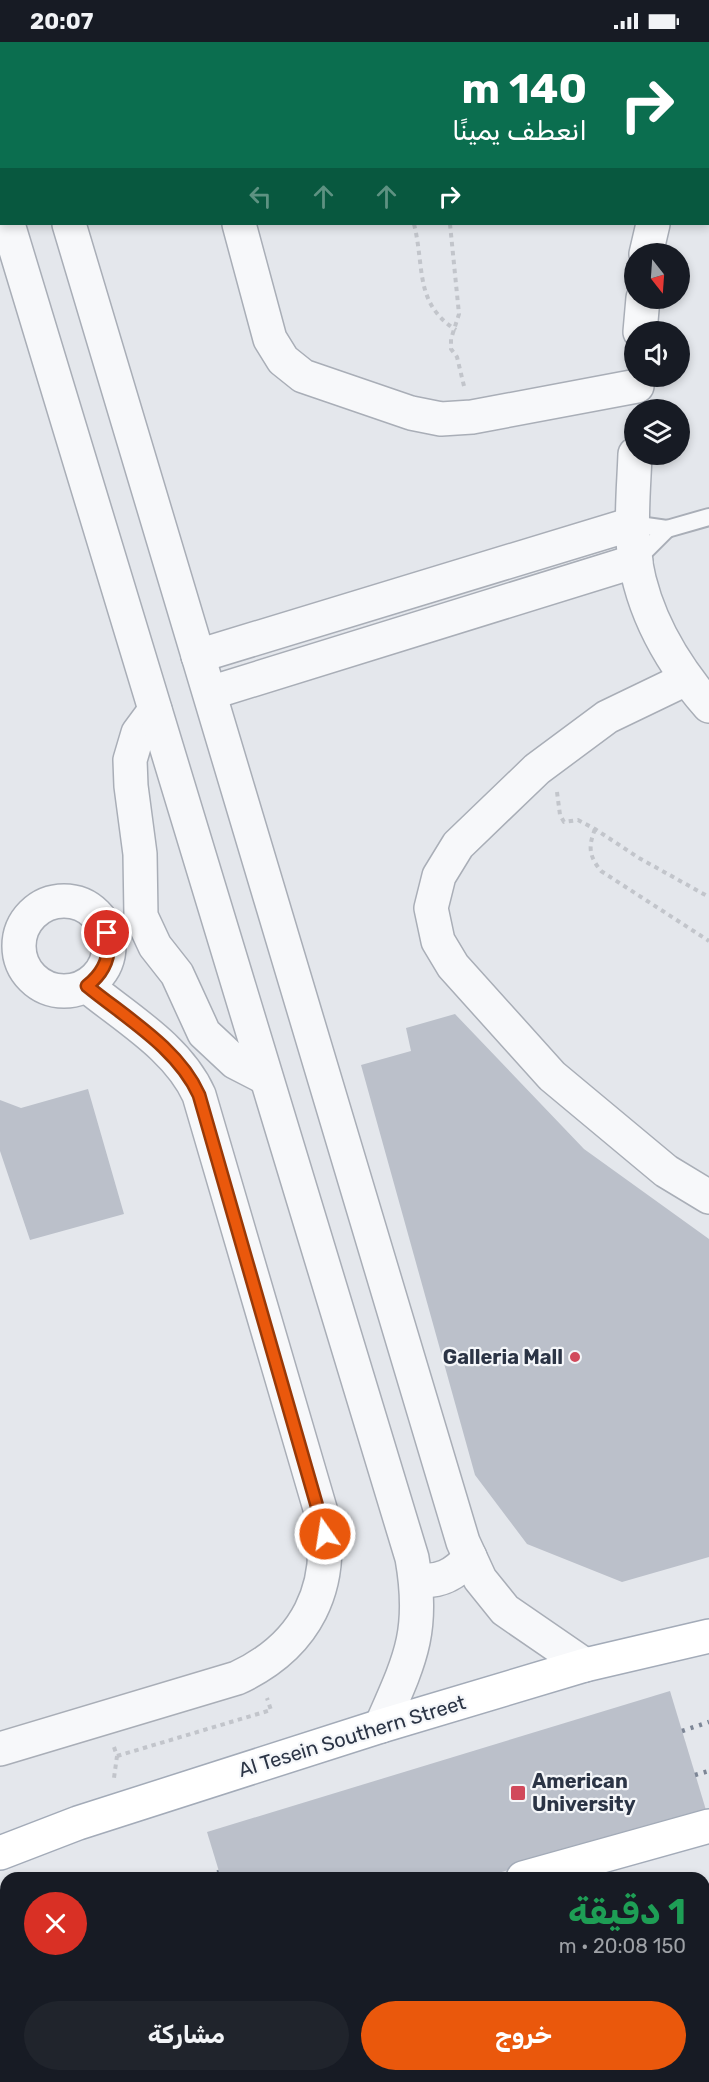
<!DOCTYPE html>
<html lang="ar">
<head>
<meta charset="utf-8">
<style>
	body { margin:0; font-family:Rubik,"Noto Sans Arabic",sans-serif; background:#20242c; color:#f1f3f6; direction:rtl; height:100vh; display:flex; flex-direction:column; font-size:22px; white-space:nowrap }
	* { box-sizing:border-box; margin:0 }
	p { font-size:20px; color:#9ea1a6 }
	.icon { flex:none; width:33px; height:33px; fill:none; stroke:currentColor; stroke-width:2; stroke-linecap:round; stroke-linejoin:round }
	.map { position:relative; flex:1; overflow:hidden; direction:ltr }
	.sheet { position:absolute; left:0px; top:1830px; width:710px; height:210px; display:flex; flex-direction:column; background:#171b24; border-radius:18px 18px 0 0; box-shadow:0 3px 9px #0003; direction:rtl }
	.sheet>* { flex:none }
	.hud { position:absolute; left:0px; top:0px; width:710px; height:183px; box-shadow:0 3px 9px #0003; direction:rtl; background:#0b6e4f; color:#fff; overflow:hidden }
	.needle { width:39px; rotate:163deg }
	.fabs { position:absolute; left:624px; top:201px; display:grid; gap:12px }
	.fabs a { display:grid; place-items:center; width:66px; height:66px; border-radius:50%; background:#171b24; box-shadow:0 3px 9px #0003; font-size:30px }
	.pin { position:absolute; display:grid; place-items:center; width:51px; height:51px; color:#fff; margin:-26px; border:3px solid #fff; border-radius:50%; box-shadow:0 2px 6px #0007 }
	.me { position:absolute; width:66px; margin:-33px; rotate:347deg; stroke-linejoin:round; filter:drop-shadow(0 0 4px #0008) }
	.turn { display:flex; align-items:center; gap:21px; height:126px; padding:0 24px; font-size:27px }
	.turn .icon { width:78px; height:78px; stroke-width:2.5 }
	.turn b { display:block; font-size:42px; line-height:51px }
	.lanes { display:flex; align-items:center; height:57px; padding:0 24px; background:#0003; justify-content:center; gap:30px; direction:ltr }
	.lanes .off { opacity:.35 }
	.round { display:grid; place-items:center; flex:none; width:63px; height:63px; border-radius:32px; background:#20242c }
	.headline { display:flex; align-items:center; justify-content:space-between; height:102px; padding:0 24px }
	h1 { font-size:36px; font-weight:700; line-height:45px; color:#1e9e55 }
	.action { display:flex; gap:12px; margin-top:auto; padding:12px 24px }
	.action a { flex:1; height:69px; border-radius:36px; background:#ea580c; color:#fff; font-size:24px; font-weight:700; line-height:69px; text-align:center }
	.action a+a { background:#20242c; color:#f1f3f6 }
	.status { display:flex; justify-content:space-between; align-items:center; height:42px; padding:0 30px; background:#171b24; direction:ltr }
	.status svg { height:16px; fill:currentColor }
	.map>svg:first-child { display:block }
	.built { fill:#d2d6de }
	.building { fill:#bbc0ca }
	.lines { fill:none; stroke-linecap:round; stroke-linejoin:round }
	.service-casing { stroke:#a9aeb7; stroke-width:20 }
	.minor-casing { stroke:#a9aeb7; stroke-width:36 }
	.tertiary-casing { stroke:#a9aeb7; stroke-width:36 }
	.primary-casing { stroke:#a3abb8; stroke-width:36 }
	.path { stroke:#c2c5cb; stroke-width:4; stroke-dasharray:4.5 4.5; stroke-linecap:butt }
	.service { stroke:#f7f8fa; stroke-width:16 }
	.minor { stroke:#f7f8fa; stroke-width:33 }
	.tertiary { stroke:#f7f8fa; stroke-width:33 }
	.primary { stroke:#fff; stroke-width:33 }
	.rail { stroke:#7d8696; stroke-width:4.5; stroke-dasharray:3 6; stroke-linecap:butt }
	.route-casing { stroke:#983908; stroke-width:15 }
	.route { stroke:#ea580c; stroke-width:10 }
	.poi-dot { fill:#d1495b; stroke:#f4f6f9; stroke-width:2 }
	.labels { text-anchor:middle; stroke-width:4.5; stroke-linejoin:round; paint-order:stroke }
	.poi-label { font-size:20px; font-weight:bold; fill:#2b3445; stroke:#f4f6f9; text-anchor:end }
	.street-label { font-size:20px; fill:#2b3445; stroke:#f4f6f9 }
</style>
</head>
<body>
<div class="status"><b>20:07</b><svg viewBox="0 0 49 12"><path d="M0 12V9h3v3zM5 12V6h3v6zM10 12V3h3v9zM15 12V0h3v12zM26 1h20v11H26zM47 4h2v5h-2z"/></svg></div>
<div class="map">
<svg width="709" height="2040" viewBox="0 0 709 2040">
	<rect width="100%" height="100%" fill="#e4e7ec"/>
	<g class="built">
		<path d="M709,1866V2040H610L608,2034H704V1868Z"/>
		<path d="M247,2034H525L527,2040H227Z"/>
	</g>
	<g class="building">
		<path d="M455,972L584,1107L709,1197V1515L622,1540L527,1502L475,1433L361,1023L411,1009L406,986Z"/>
		<path d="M88,1047L124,1172L30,1198L0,1109V1058L21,1066Z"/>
		<path d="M670,1649L706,1768L482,1836H221L207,1790Z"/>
	</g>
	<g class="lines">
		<g class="service-casing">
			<g id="service">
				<path d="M632,482L667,487L709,475"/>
				<path d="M636,518L667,487"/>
			</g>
		</g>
		<g class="minor-casing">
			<g id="minor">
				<path d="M200,2V0"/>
				<path d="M708,94L709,93"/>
				<path d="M239,182L270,297L283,318L303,334L411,371L441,377L472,375L637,344"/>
				<path d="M646,212L653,182"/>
				<path d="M640,290L643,256"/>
				<path d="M635,412C634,441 631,471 633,500C638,562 669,618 709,664"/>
				<path d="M198,614L632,482"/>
				<path d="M686,637L607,675L537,727L458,803L439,834L431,866L438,899L453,924L552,1034L666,1129L709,1155"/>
				<path d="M210,651L636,519"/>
				<path d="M155,668L138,691L130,718L131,744L140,812L141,874L155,904L177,932L204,991L235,1020L266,1036"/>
				<circle cx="64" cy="904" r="45"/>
				<path d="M416,1538C439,1541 455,1533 470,1515"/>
				<path d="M0,1707L237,1636C306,1604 336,1545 321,1470L199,1053C178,1006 126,976 87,944"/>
				<path d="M704,1880L709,1871"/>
				<path d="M184,2040L200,2034"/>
				<path d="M619,2040L621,2034"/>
			</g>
		</g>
		<g class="tertiary-casing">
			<g id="tertiary">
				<path d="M16,0V2"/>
				<path d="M8,182L412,1516C425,1590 410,1618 381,1684"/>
				<path d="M69,182L463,1500L480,1537L505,1568L585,1623"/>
				<path d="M462,2034L465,2040"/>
				<path d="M539,2034L540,2040"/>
			</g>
		</g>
		<g class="primary-casing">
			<g id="primary">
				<path d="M0,1811L78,1781L381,1684L585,1623L709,1594"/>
				<path d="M523,1836L709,1784"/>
				<path d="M0,1982L6,1980"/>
			</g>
		</g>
		<g class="path">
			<path d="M489,0V2"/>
			<path d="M431,2L432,0"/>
			<path d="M414,182C425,226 414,261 456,288"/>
			<path d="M450,182L459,272L451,297V307L457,315L464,344"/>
			<path d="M557,750L560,773L564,780L578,778L595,787L639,816L709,855"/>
			<path d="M595,787C588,805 589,814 601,829L709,899"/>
			<path d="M114,1705L117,1714L114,1736"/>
			<path d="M117,1714L271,1668L267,1656"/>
			<path d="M73,2034L74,2040"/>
			<path d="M379,2040L383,2034"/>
		</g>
		<use href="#service" class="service"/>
		<use href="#minor" class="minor"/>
		<use href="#tertiary" class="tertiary"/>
		<use href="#primary" class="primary"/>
		<g class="rail">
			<path d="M682,1689L709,1680"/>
			<path d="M695,1733L709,1729"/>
			<path d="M200,1836L219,1830"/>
			<path d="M0,1896L6,1894"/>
			<path d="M0,1941L6,1939"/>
		</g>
	</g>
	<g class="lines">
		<g class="route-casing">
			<path id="route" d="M107,891C112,913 105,930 87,944C126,976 178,1006 199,1053L325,1492"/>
		</g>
		<use href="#route" class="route"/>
	</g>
	<g class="poi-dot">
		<circle cx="575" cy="1315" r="6"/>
		<rect x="510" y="1743" width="16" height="16" rx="3"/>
	</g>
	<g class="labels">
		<g class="poi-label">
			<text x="563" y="1322">Galleria Mall</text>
			<text x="532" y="1746" text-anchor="start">American<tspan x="532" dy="23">University</tspan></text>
		</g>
		<g class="street-label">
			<text transform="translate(352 1694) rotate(-17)" y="7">Al Tesein Southern Street</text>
		</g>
	</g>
</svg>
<div class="fabs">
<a><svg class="needle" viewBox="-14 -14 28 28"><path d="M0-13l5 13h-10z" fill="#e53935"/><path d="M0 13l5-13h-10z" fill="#9ea1a6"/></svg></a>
<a><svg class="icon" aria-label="sound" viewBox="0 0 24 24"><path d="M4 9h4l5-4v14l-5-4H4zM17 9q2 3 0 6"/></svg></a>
<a><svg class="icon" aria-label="layers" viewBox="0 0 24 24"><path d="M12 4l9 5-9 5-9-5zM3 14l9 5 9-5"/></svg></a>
</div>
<div class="pin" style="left:107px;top:891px;background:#d93025"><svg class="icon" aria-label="arrive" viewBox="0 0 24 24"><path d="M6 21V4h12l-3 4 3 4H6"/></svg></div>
<svg class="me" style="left:325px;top:1492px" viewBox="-20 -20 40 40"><circle r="17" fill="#ea580c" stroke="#fff" stroke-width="3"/><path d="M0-11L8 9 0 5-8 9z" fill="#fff"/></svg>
<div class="hud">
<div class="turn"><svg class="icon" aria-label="right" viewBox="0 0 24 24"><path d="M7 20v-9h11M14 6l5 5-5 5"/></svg><div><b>140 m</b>انعطف يمينًا</div></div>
<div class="lanes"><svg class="icon off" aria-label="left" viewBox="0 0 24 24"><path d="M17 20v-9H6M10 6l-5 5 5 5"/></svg><svg class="icon off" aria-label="ahead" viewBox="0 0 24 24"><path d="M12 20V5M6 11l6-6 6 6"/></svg><svg class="icon off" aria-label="ahead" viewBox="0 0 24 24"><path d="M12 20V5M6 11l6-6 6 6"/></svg><svg class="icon" aria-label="right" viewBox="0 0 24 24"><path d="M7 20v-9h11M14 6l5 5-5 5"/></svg></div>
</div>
<section class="sheet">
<div class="headline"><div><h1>1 دقيقة</h1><p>150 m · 20:08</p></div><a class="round" style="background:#d93025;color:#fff"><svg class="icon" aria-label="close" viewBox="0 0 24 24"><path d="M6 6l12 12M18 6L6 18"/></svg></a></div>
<div class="action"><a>خروج</a><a>مشاركة</a></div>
</section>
</div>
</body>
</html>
